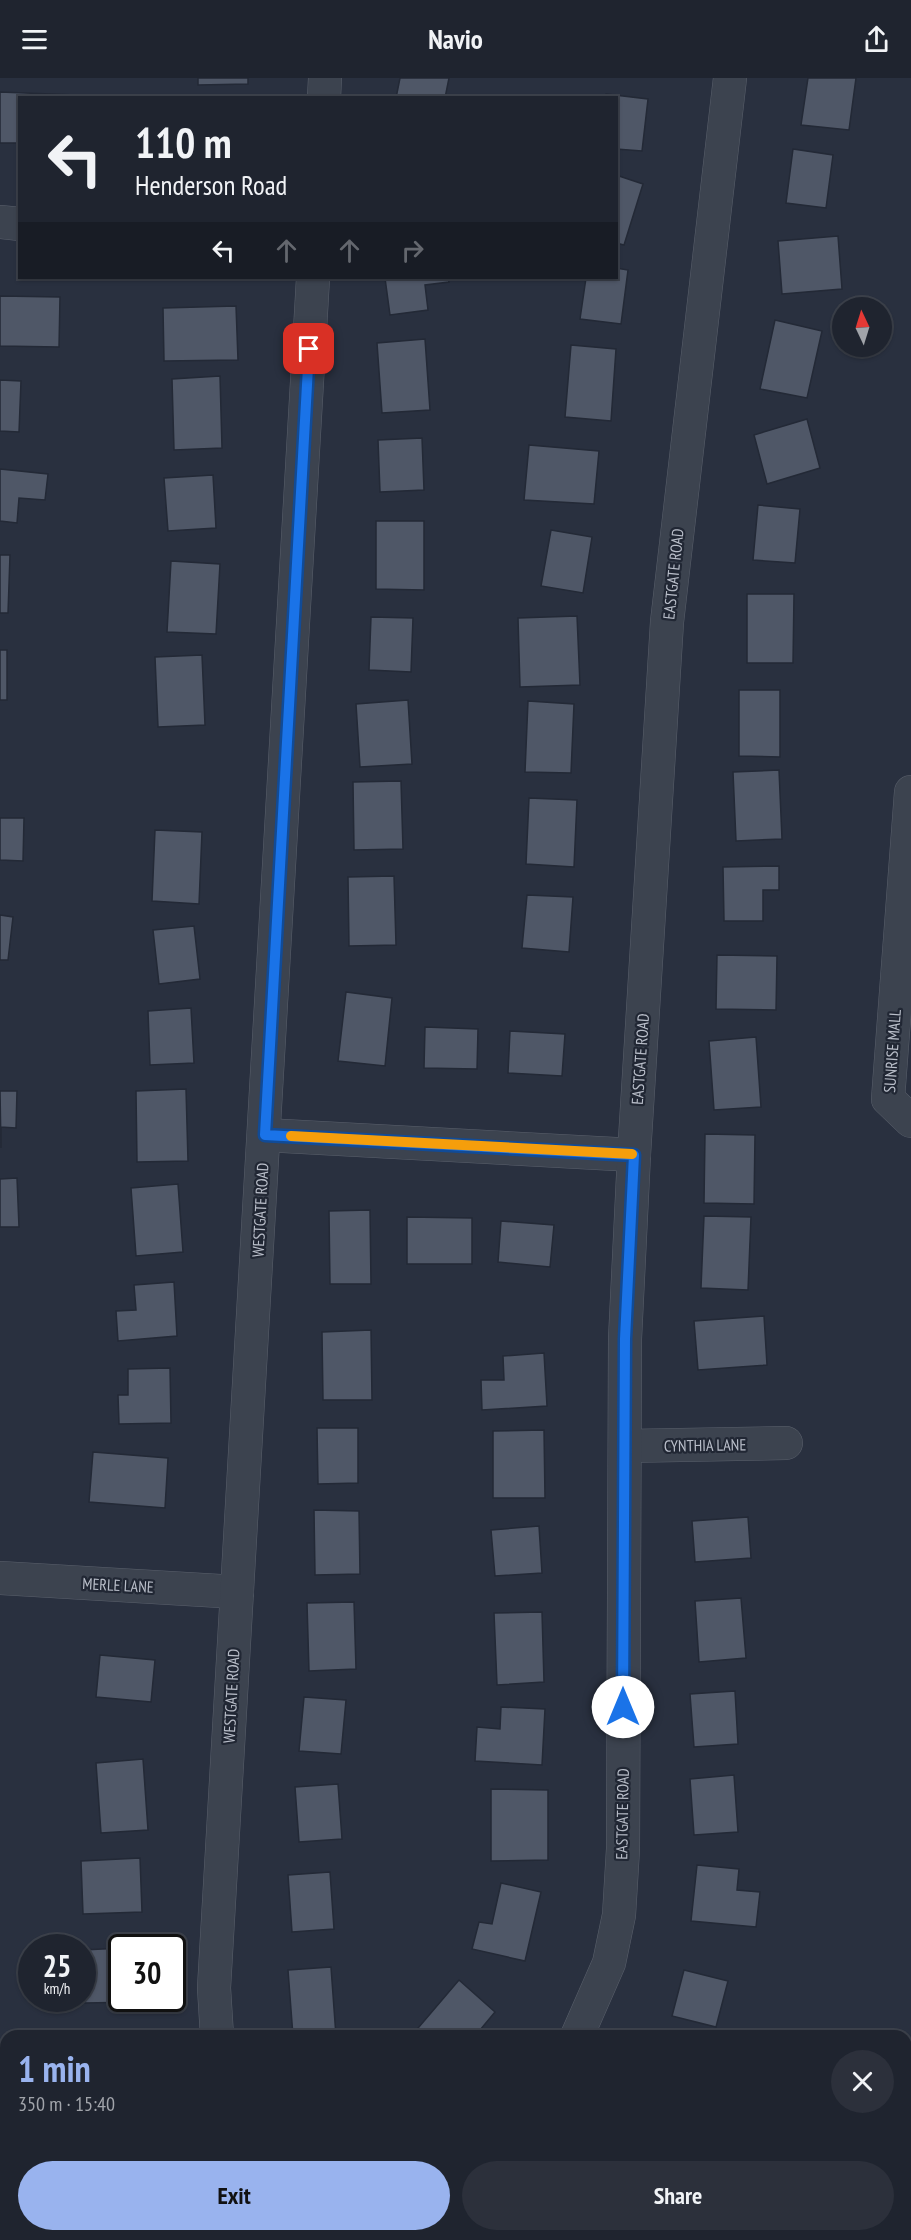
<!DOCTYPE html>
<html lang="en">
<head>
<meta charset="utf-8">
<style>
	body { margin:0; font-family:"PT Sans Narrow",sans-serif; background:#2c303b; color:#f1f3f6; height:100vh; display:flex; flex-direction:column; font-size:22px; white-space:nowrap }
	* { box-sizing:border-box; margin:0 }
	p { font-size:20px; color:#a1a4aa }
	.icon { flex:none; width:33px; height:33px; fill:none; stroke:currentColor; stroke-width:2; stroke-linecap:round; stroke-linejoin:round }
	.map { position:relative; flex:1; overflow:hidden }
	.side { position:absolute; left:0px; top:1952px; width:912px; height:212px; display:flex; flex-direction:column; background:#1f242f; border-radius:18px 18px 0 0; box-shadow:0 2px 4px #0004,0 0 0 2px #3c414b }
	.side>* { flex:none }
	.top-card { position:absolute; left:18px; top:18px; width:600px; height:183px; border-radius:0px; box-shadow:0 2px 4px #0004,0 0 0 2px #3c414b; background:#1f242f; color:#f1f3f6; overflow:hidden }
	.needle { width:39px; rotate:356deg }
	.tools { position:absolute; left:832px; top:219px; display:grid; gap:12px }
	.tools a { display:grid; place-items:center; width:60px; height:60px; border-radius:50%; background:#1f242f; box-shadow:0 2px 4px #0004,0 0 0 2px #3c414b; font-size:30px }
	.speed { position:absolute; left:18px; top:1856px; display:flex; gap:12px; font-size:30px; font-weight:700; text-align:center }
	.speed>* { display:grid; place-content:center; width:78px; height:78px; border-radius:50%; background:#1f242f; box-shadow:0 2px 4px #0004,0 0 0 2px #3c414b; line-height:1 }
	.speed small { font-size:15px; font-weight:400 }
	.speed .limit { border:3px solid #111; border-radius:9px; background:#fff; color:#111 }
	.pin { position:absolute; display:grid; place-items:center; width:51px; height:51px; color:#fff; margin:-26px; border-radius:12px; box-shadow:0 3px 9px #0006 }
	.me { position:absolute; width:66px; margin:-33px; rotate:0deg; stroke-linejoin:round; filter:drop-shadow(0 0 4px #0008) }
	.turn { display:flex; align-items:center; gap:21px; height:126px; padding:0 18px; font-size:27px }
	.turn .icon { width:78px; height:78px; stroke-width:2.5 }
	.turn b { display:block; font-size:42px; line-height:51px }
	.lanes { display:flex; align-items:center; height:57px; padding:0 18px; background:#0003; justify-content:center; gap:30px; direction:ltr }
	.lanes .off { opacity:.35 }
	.round { display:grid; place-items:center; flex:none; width:63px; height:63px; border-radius:32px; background:#2c303b }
	.headline { display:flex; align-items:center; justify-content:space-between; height:102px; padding:0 18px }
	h1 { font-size:36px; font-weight:800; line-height:45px; color:#99b3ee }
	.primary-button { display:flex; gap:12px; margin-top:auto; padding:12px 18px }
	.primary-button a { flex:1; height:69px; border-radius:36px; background:#99b3ee; color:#111; font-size:24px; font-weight:800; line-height:69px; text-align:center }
	.primary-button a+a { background:#2c303b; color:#f1f3f6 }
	header { display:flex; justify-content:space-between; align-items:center; height:78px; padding:0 18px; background:#1f242f; font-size:27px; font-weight:800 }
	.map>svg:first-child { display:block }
	.green { fill:#2c3e41 }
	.building { fill:#4f5767; stroke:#232936; stroke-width:1.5 }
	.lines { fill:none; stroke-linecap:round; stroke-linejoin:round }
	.minor-casing { stroke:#5a606c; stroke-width:34 }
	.minor { stroke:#3c434f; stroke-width:33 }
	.route-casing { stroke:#114b97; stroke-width:15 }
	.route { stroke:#1a73e8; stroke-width:10 }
	.slow { stroke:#f59e0b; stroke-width:10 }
	.labels { text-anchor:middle; stroke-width:4.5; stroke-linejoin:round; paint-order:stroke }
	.street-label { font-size:16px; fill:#b9bec9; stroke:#212734 }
</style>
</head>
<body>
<header><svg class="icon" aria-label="menu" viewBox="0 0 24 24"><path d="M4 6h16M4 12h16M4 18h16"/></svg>Navio<svg class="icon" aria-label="share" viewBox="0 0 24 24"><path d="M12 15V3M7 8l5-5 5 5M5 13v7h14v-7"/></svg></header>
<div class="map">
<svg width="911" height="2162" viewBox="0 0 911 2162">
	<rect width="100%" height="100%" fill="#29303f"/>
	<path class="green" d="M705,2157H795L794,2162H699Z"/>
	<g class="building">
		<path d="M198,0H248V6L198,7Z"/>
		<path d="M400,0H449L445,20H396Z"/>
		<path d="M808,0H856L849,52L801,47Z"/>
		<path d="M0,14L75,17V20H20V65H0Z"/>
		<path d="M606,16L648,21L642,73L616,71V20H605Z"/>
		<path d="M793,71L833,77L826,130L786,125Z"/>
		<path d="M616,97L643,106L624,167L616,165Z"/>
		<path d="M838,158L842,211L782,216L778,163Z"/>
		<path d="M616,190L628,192L621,246L580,241L586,200H616Z"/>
		<path d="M385,200H448L449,204L425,207L428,232L390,237Z"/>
		<path d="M0,218L60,219L59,269L0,268Z"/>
		<path d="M236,228L238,282L164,283L163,230Z"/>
		<path d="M775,242L822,253L807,320L760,311Z"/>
		<path d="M425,261L430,332L382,335L377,265Z"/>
		<path d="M571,267L616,271L611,343L565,339Z"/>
		<path d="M220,298L222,370L174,372L172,301Z"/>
		<path d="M0,302L21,303L19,354L0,353Z"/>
		<path d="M807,341L820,390L767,406L754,357Z"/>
		<path d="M422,360L424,412L380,414L378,362Z"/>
		<path d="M529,367L599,373L594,426L524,422Z"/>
		<path d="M0,391L48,396L45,422L19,420L17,445L0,443Z"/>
		<path d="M213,397L216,450L168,453L164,400Z"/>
		<path d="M758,427L800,431L795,485L753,482Z"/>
		<path d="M376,443H424V512L376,511Z"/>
		<path d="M551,452L592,459L583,515L541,508Z"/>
		<path d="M0,477H10L8,535H0Z"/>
		<path d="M171,483L220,486L216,556L167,554Z"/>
		<path d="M747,516H794L793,585H747Z"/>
		<path d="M577,538L580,607L520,609L518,540Z"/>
		<path d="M371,539L413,540L411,594L369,592Z"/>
		<rect x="0" y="572" width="7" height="50"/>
		<path d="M202,577L205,647L158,649L155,579Z"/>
		<path d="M739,612H780V679L739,678Z"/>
		<path d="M408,622L412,686L360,689L356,626Z"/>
		<path d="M528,623L574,626L571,695L525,694Z"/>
		<path d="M779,692L782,761L736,763L733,694Z"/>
		<path d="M401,703L403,771L354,772L353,704Z"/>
		<path d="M529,720L577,722L574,789L526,786Z"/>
		<path d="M0,740H24L23,783L0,782Z"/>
		<path d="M155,752L202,754L199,826L152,823Z"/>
		<path d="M779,788V812H763V843H724L723,789Z"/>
		<path d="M394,798L396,867L349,868L348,799Z"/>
		<path d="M527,817L573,819L569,874L522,870Z"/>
		<path d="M0,837L13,839L8,882H0Z"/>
		<path d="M194,848L200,901L159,906L153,852Z"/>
		<path d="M717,877L777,878L776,932L716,931Z"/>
		<path d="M346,914L392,920L385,988L338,983Z"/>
		<path d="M191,930L194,985L150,987L148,933Z"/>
		<path d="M425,949L478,951L477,991L424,990Z"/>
		<path d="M510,953L565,956L562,998L508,995Z"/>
		<path d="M756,959L761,1029L714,1032L709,963Z"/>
		<path d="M186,1011L188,1083L137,1084L136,1013Z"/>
		<path d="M0,1013H17L16,1050L1,1049V1070Z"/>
		<path d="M705,1056L755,1057L754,1126L704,1125Z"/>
		<path d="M17,1100L19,1149H0V1101Z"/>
		<path d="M178,1106L183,1174L136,1178L131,1110Z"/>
		<path d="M370,1132L371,1206H330L329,1133Z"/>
		<path d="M704,1138L751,1139L748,1212L701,1210Z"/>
		<path d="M407,1139L472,1140V1186H407Z"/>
		<path d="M501,1143L554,1147L550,1189L498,1184Z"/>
		<path d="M174,1204L177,1258L118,1263L116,1233L136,1232L134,1207Z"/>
		<path d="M764,1238L767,1287L698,1292L694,1243Z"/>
		<path d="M371,1252L372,1322H323L322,1254Z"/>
		<path d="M544,1275L547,1328L482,1332L481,1302H504L503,1278Z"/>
		<path d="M170,1290L171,1345L119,1346L118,1317H128V1291Z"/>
		<path d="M317,1350H358V1405L318,1406Z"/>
		<path d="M544,1352L545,1420H493V1353Z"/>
		<path d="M93,1374L168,1380L165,1430L89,1424Z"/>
		<path d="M314,1432L359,1433L360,1496L315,1497Z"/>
		<path d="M748,1439L751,1480L695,1484L692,1443Z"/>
		<path d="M539,1448L542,1495L495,1498L491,1452Z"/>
		<path d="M741,1520L746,1580L699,1584L695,1523Z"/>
		<path d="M354,1524L356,1591L309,1593L307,1525Z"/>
		<path d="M542,1534L544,1604L497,1607L494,1535Z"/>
		<path d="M100,1577L155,1582L151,1624L96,1619Z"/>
		<path d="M735,1613L738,1666L694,1669L690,1616Z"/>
		<path d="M304,1619L346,1622L341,1676L299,1673Z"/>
		<path d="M501,1629L545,1631L542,1687L475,1683L477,1649L500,1651Z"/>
		<path d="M143,1681L148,1752L101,1755L96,1685Z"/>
		<path d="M734,1697L738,1754L694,1757L690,1701Z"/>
		<path d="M338,1706L342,1761L299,1764L295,1709Z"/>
		<path d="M491,1711L548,1712V1782L491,1783Z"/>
		<path d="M140,1780L142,1834L83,1836L81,1783Z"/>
		<path d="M697,1787L739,1791L737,1812L760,1814L756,1849L691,1843Z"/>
		<path d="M330,1794L334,1851L292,1854L288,1797Z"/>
		<path d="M501,1805L541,1814L525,1883L472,1871L479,1844L492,1846Z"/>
		<path d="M122,1870V1920H137V1924L85,1925L83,1872Z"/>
		<path d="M331,1889L336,1958H293L288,1892Z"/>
		<path d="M684,1892L728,1903L716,1949L672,1938Z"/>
		<path d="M459,1902L495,1934L475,1958H415L413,1956Z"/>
		<path d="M171,2157H229L233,2162H166Z"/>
		<path d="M507,2157H554L548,2162H511Z"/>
	</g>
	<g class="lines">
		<g class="minor-casing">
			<g id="minor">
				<path d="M324,20L325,0"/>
				<path d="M0,144L20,146"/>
				<path d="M911,714L888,1021L911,1043"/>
				<path d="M265,1057L634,1077"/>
				<path d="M625,1368L786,1365"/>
				<path d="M0,1500L237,1514"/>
				<path d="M217,1958L214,1910L313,200"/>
				<path d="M577,1958L609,1885L619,1837L623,1771L625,1261L634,1077L667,544L730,0"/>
				<path d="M323,2157L327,2162"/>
				<path d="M363,2162L368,2157"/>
			</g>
		</g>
		<use href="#minor" class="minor"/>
	</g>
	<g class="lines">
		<g class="route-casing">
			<path id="route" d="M309,271L265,1057L634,1077L625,1261L623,1629"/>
		</g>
		<use href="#route" class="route"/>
		<path class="slow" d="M291,1058L632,1076"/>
	</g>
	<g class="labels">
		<g class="street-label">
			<text transform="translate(673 496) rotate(-84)" y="6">EASTGATE ROAD</text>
			<text transform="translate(892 973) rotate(-86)" y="6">SUNRISE MALL</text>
			<text transform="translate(640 981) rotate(-86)" y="6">EASTGATE ROAD</text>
			<text transform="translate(260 1132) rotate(-87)" y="6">WESTGATE ROAD</text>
			<text transform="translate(705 1367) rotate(-1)" y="6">CYNTHIA LANE</text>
			<text transform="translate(118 1507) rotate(3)" y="6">MERLE LANE</text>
			<text transform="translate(231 1618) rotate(-87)" y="6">WESTGATE ROAD</text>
			<text transform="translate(622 1736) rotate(-89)" y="6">EASTGATE ROAD</text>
		</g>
	</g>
</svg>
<div class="tools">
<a><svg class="needle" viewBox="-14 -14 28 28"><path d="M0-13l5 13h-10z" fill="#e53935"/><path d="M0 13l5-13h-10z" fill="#a1a4aa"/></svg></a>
</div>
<div class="speed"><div>25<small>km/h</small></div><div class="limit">30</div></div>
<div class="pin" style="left:309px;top:271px;background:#d93025"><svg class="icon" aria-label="arrive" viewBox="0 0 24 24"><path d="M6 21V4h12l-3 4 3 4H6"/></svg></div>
<svg class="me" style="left:623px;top:1629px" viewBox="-20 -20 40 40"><circle r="19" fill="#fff"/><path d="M0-13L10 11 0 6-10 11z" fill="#1a73e8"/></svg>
<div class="top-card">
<div class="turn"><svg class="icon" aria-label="left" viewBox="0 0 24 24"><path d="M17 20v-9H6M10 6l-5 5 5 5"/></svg><div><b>110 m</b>Henderson Road</div></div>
<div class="lanes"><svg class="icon" aria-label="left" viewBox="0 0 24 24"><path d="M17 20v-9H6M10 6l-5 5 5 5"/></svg><svg class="icon off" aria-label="ahead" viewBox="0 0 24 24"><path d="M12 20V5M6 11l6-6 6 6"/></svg><svg class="icon off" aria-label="ahead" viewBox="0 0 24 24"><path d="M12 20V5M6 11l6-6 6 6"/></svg><svg class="icon off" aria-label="right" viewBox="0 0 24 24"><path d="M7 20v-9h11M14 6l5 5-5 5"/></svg></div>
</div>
<section class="side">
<div class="headline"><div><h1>1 min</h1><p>350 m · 15:40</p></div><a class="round"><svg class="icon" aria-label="close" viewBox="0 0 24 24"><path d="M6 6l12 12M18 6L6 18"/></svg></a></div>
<div class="primary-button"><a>Exit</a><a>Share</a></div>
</section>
</div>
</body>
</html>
